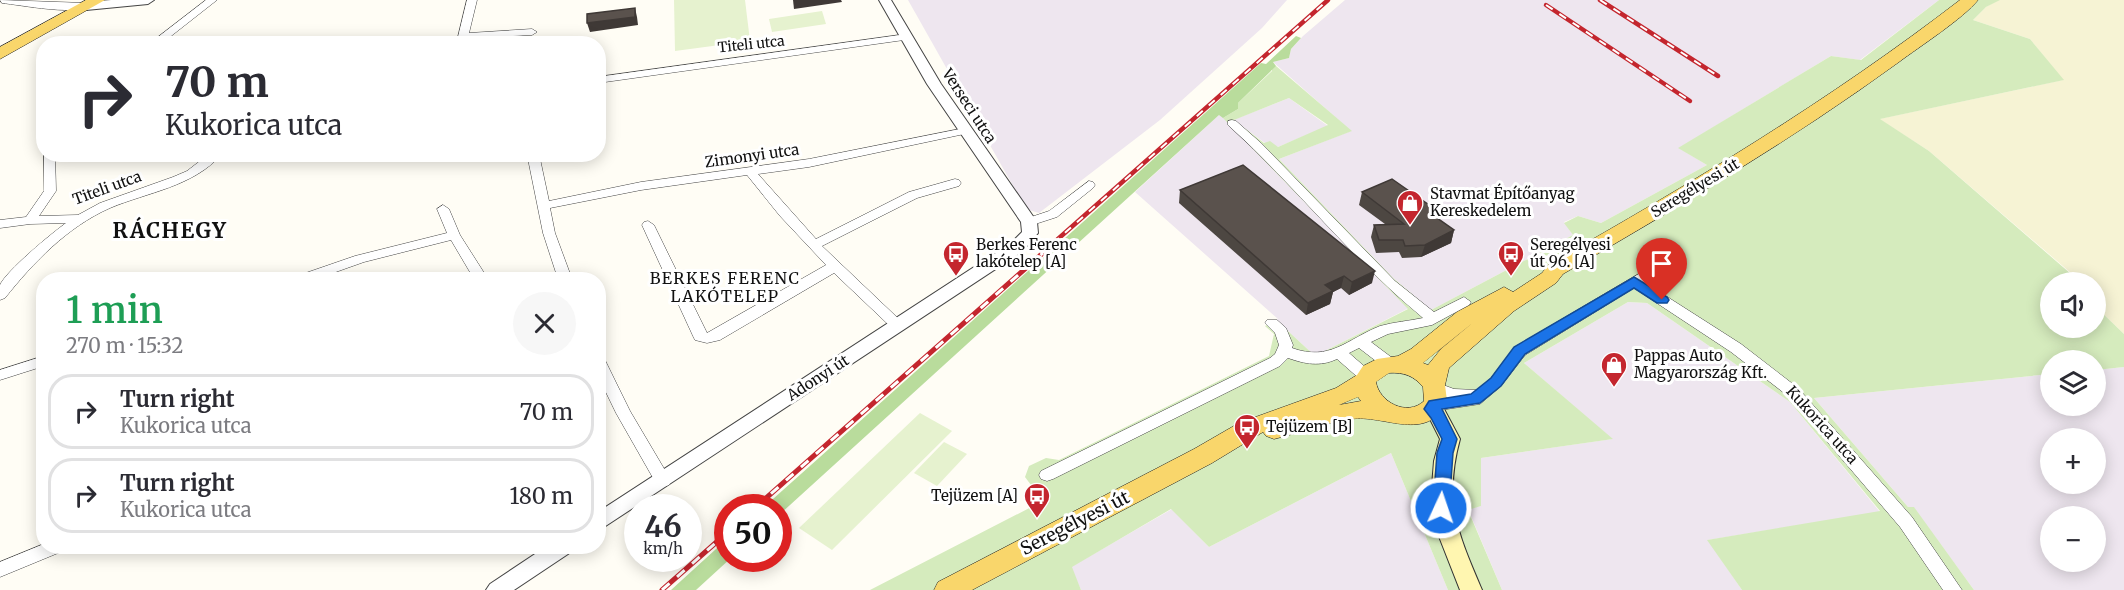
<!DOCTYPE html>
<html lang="en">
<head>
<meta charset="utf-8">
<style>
	body { margin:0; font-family:Merriweather,serif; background:#f7f7f7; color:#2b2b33; height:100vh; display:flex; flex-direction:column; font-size:22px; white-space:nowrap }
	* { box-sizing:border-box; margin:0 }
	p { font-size:20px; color:#7c7c81 }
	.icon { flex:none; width:33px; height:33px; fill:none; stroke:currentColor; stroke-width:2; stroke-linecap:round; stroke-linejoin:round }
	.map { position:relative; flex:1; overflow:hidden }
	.details { position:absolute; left:36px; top:272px; width:570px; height:282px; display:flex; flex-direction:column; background:#fff; border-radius:24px; box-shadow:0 3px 15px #0003 }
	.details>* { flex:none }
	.hud { position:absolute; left:36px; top:36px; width:570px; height:126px; border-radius:24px; box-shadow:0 3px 15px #0003; background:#fff; color:#2b2b33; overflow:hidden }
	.tools { position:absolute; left:2040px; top:272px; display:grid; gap:12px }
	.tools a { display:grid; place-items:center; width:66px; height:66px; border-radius:50%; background:#fff; box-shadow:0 3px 15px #0003; font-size:30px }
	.speed { position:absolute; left:624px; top:494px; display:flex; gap:12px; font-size:30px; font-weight:700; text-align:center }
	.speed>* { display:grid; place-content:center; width:78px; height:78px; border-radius:50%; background:#fff; box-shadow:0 3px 15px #0003; line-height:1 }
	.speed small { font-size:15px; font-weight:400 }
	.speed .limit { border:9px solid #d22; background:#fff; color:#111 }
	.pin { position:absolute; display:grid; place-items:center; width:51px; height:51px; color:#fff; margin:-62px -26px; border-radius:50% 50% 50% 0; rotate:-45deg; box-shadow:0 0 6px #0007 }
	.pin .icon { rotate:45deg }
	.me { position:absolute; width:66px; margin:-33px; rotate:3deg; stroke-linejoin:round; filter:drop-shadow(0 0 4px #0008) }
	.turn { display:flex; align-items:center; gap:21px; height:126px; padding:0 30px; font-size:27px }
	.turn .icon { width:78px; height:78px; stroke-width:2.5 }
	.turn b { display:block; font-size:42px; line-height:51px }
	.round { display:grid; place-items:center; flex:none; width:63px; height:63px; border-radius:32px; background:#f7f7f7 }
	.headline { display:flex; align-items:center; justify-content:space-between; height:102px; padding:0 30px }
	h1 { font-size:36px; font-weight:600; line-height:45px; color:#1e9e55 }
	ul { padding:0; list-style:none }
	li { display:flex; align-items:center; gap:18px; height:75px; margin:0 12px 9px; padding:0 18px; border:3px solid #e1e1e2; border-radius:24px }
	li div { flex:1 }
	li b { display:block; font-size:22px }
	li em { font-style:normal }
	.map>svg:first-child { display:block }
	.industrial { fill:#eee6ef; fill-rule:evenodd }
	.farmland { fill:#f6f3d4 }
	.green { fill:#d5ebbd; fill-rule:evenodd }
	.forest { fill:#b9dc9c }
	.pitch { fill:#e6f2cf }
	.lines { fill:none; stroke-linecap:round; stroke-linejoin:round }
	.minor-casing { stroke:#444; stroke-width:1 }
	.tertiary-casing { stroke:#444; stroke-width:2 }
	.secondary-casing { stroke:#333; stroke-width:2 }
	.primary-casing { stroke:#222; stroke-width:1 }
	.minor { fill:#fff; fill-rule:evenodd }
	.tertiary { fill:#fff; fill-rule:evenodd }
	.secondary { fill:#fff6b0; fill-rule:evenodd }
	.primary { fill:#f9d66b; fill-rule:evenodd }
	.rail-far1-casing { stroke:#c4262e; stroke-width:4.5 }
	.rail-casing { stroke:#c4262e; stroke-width:5 }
	.rail-far1 { stroke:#fff; stroke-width:2; stroke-dasharray:8; stroke-linecap:butt }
	.rail { stroke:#fff; stroke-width:3; stroke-dasharray:10; stroke-linecap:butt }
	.wall { fill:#4d4742 }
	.shaded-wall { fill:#3f3936 }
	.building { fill:#5a524d; stroke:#3f3936; stroke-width:1.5 }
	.route { fill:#1a73e8; stroke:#114b97; stroke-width:1.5 }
	.labels { text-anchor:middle; stroke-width:6; stroke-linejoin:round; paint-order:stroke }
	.far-street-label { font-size:14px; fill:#111; stroke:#fff }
	.street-label { font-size:15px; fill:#111; stroke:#fff }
	.poi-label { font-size:15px; fill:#111; stroke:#fff; text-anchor:start }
	.neighbourhood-label { font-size:16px; letter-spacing:1.5px; fill:#111; stroke:#fff }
	.near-street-label { font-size:18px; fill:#111; stroke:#fff }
	.district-label { font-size:21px; font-weight:bold; letter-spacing:1.5px; fill:#111; stroke:#fff }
</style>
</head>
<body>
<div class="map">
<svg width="2124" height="590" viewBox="0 0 2124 590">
	<rect width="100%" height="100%" fill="#fffdf5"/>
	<g class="industrial">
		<path d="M908,0H1287L1262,28L1160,120L1039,213L1026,209Z"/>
		<path d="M1345,0H1939L1860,60L1831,56L1679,148L1707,165L1601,223L1578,216L1564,222L1573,235L1431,310L1393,278L1279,159L1351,131L1273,62L1289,58L1291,49L1303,36Z"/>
		<path d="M1289,98L1328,126L1278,147L1265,143L1233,120Z"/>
		<path d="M1220,114L1409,308L1315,356L1276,320L1278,319L1135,192Z"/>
		<path d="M1628,302L1647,303L1790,402L1880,512L1708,540L1742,590H1502L1468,509L1481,506V458L1612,439L1524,363Z"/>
		<path d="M2124,367V590H1974L1914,508L1908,507L1814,398L2050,374V405H2096V370ZM2050,438H2096V483H2050ZM2050,516H2096V561H2050Z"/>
		<path d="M1391,453L1448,590H1081L1071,567L1172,509L1209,547Z"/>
	</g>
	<path class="farmland" d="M1998,0H2124V334L2096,307V282H2075L2071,273L1929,151L1879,119L2063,80L2030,39L1973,20L1986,7Z"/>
	<path class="green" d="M1939,0H2000L1986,7L1973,20L2030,39L2064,80L1880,119L1929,151L2071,274L2075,282H2050V327H2096V307L2124,334V367L2096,370V360H2050V374L1814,398L1908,507H1914L1974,590H1742L1707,540L1880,511L1790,402L1647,303L1628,302L1524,363L1613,439L1481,458V506L1468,510L1502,590H1448L1391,453L1209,547L1171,509L1072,567L1081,590H870L1043,501L1025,477L1029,466L1046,458L1059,460L1269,356L1274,334L1265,326L1276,320L1315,356L1408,309L1223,118L1238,109V103L1272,71V67L1276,66L1352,131L1279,159L1393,278L1431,310L1573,235L1564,223L1578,216L1601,223L1707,165L1678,148L1831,56L1861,60ZM1289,98L1328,125L1278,147L1270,141L1264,143L1234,120Z"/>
	<g class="forest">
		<path d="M1296,36L1301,38L1291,49L1289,58L1273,62L1276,66L1238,103V109L1223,118L1219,115L779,515L778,507H764L1261,63L1266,64Z"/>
		<path d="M727,539L728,558H731L696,590H671Z"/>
	</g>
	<g class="pitch">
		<path d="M674,0H745L750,41L675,51Z"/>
		<path d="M822,11L826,24L772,32L769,19Z"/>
		<path d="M920,413L952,431L832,550L799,528Z"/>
		<path d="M944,442L967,454L937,486L914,473Z"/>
	</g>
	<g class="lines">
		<g class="minor-casing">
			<g id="minor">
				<path d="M0,0L86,3L91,6C77,16 21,5 2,3Z"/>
				<path d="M206,0H217L161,44H149Z"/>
				<path d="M467,0H477L469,33L532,29L537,32L532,35L459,39L458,37Z"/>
				<path d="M907,34L912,37L911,39L598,83V77Z"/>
				<path d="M1232,120L1236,121L1261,143L1395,281L1434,312L1464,297L1471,302L1469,305L1432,325L1388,334L1371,342L1395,360L1397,364L1395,368H1385L1359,348L1349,353L1372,373L1374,377L1372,381H1362L1337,359C1320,367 1305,364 1288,358L1280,366L1053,479L1047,481L1041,479L1039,475L1041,471L1270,358L1275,354L1279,345L1275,333L1265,323L1267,320H1277L1286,328L1293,345L1292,348C1330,362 1347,339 1380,326C1394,322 1409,321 1423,318C1352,260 1296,186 1228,125V121Z"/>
				<path d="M965,128L971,131L969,133L809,167L758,174L816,239L909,192L955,179L959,180L961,183L959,186L917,198L822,246L903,323L905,326L903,329H893L834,273L720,340L707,343L695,340L693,336L642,225L644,222L648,221L654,225L707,333L826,265L780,216L747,175L641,190L550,208L555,233L572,279H558L543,233L527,154H539L549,201L641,182L809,159Z"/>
				<path d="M44,153L55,154L56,191L39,216L78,215L100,203L173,177L187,171L209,154H222C193,187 148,192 110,208C67,227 33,263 5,298L0,300C0,296 0,289 0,285C6,271 52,233 66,223L30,224L0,228V220L26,217L44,191Z"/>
				<path d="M1089,181L1093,182L1095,185L1093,188L1057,217L1029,226L1023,222L1025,219L1049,211Z"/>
				<path d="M443,205L449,209L460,235L488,279H474L451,240L364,262L316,279H295L297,276L355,256L447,233L437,209Z"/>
				<path d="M1649,268L1656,272L1644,282L1741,344L1798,388L1912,517L1962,590H1943L1900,527L1788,396L1731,352L1634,288L1525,355L1501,386L1480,404L1434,411L1429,409L1427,405L1429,401L1448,398L1430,391L1428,387L1430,383L1435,382L1454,389L1477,390L1491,378L1515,347Z"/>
				<path d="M598,355L603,356L630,411L669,477L671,481L669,485L663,487L657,485L616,413L598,376Z"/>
				<path d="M44,356V366L0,380V370Z"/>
				<path d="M44,544V546H65L63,551L0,577V562Z"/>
			</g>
		</g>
		<g class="tertiary-casing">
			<g id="tertiary">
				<path d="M111,0H154L148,4L86,10L80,6L86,2Z"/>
				<path d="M879,0H891L941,84L1037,222L1038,233L1023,251L598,531V512L1011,243L1022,232L1021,222L927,84Z"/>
				<path d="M547,546H574L571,552L514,590H486L490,584Z"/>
			</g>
		</g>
		<g class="secondary-casing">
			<path id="secondary" d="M1431,401L1444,409L1460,439C1443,501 1458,534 1482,590H1460L1438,534L1431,499L1434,461L1440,439L1430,419L1421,409L1424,404Z"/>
		</g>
		<g class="primary-casing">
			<g id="primary">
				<path d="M86,0H105L0,59V47Z"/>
				<path d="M1960,0H1978C1964,18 1919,47 1899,62C1792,140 1678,207 1563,274L1556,283L1514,311L1449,368L1445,385L1447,401C1428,444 1384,414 1351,419C1325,423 1299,433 1274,439L1266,436L1263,432L1212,463L972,590H934L938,582L1194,449L1239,423L1336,388L1357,375L1363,366L1377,359L1398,356L1411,349L1457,312L1504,287L1513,292L1542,273L1549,264C1691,184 1830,100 1960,0ZM1475,321L1441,349L1428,365L1423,363ZM1389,373C1404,372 1414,376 1423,387L1424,401C1407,417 1379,402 1376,382ZM1358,397L1361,401L1339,405Z"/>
			</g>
		</g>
		<use href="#minor" class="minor"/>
		<use href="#tertiary" class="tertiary"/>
		<use href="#secondary" class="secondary"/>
		<use href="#primary" class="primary"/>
		<g class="rail-far1-casing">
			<g id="rail-far1">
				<path d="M1600,0L1718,76"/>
				<path d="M1546,5L1690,101"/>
				<path d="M1041,254L1328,0"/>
			</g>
		</g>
		<g class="rail-casing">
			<g id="rail">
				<path d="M756,507L1043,253"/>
				<path d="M662,590L728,532"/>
			</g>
		</g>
		<use href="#rail-far1" class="rail-far1"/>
		<use href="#rail" class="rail"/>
	</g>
	<g class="wall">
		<path d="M1180,190L1372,283L1349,295L1341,288L1333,292L1330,304L1306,315L1179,203Z"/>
		<path d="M1362,192L1439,212L1437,218L1454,230L1451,243L1421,257L1402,258L1399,252L1376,253L1371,237L1374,225L1385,224L1359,205Z"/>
	</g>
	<g class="shaded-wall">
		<path d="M793,0H841L842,2L794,9Z"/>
		<path d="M635,8L637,17L638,25L590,32L587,23Z"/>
		<path d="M1439,212L1435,224L1433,215Z"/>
		<path d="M1454,230L1451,243L1421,257L1425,245Z"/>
		<path d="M1375,271L1372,283L1349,295L1352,282Z"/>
		<path d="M1344,276L1341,288L1333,292L1330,304L1306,315L1308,303L1325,285Z"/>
		<path d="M513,546H528L517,554Z"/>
	</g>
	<g class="building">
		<path d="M635,8V17L587,23V14Z"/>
		<path d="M1243,165L1375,271L1352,282L1344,276L1325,285L1333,291L1308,303L1180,190Z"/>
		<path d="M1392,179L1439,212L1433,215L1454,230L1425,245L1405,246L1403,240H1379L1374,225L1404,224L1362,192Z"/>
	</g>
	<path class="route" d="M1634,277L1667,297L1669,300L1667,303H1657L1634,288L1525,354L1501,386L1480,403L1442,409L1457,439L1453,453L1449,508L1447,512L1441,514L1435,512L1433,508L1437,453L1442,439L1431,418L1424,409L1429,401L1471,394L1491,378L1514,347Z"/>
	<defs>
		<g id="shop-pin" transform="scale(1.35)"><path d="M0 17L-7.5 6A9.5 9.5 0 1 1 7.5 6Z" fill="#c4262e" stroke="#fff"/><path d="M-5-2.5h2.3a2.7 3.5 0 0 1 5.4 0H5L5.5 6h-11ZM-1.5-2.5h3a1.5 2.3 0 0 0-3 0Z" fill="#fff"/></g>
		<g id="bus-pin" transform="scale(1.35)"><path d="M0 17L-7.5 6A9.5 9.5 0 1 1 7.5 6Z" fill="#c4262e" stroke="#fff"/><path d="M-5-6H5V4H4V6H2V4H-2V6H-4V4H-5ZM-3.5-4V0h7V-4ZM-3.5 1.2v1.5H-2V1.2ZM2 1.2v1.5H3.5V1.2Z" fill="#fff"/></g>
	</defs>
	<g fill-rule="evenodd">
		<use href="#shop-pin" x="1410" y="203"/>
		<use href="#bus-pin" x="956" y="254"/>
		<use href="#bus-pin" x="1511" y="254"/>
		<use href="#shop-pin" x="1614" y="365"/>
		<use href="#bus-pin" x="1247" y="427"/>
		<use href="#bus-pin" x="1037" y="496"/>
	</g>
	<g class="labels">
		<g class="far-street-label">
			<text transform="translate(751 44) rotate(-6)" y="5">Titeli utca</text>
		</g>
		<g class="street-label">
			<text transform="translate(969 106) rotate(57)" y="5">Verseci utca</text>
			<text transform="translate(752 156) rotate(-8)" y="5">Zimonyi utca</text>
			<text transform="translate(107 188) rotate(-20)" y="5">Titeli utca</text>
			<text transform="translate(1695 188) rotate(-31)" y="5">Seregélyesi út</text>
			<text transform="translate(818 378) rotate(-33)" y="5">Adonyi út</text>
			<text transform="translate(1822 425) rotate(48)" y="5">Kukorica utca</text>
		</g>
		<g class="poi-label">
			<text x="1430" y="199">Stavmat Építőanyag<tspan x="1430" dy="17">Kereskedelem</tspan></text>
			<text x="976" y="250">Berkes Ferenc<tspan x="976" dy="17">lakótelep [A]</tspan></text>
			<text x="1530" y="250">Seregélyesi<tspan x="1530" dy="17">út 96. [A]</tspan></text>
			<text x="1634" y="361">Pappas Auto<tspan x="1634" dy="17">Magyarország Kft.</tspan></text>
			<text x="1266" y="432">Tejüzem [B]</text>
			<text x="1018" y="501" text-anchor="end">Tejüzem [A]</text>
		</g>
		<g class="neighbourhood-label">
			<text x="725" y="284">BERKES FERENC<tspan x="725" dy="18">LAKÓTELEP</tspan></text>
		</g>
		<g class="near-street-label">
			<text transform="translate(1075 523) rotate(-27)" y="6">Seregélyesi út</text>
		</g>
		<g class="district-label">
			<text x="170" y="238">RÁCHEGY</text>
		</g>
	</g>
</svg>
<div class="tools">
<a><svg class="icon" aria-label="sound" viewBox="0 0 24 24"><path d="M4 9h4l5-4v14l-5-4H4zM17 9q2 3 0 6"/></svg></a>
<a><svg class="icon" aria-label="layers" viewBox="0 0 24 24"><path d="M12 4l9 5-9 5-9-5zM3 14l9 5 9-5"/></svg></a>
<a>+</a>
<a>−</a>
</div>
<div class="speed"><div>46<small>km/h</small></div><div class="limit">50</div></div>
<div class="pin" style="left:1662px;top:300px;background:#d93025"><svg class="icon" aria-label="arrive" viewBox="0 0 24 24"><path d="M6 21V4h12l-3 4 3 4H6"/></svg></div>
<svg class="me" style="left:1441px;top:508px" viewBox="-20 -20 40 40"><circle r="17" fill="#1a73e8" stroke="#fff" stroke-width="3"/><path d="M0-11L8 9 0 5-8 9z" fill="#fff"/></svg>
<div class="hud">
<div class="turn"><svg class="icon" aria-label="right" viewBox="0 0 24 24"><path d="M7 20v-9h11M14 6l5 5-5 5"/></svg><div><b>70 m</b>Kukorica utca</div></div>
</div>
<section class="details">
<div class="headline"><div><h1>1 min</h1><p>270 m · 15:32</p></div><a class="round"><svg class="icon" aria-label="close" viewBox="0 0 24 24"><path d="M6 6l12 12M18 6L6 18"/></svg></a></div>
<ul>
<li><svg class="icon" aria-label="right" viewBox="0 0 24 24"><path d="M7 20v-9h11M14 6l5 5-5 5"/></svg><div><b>Turn right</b><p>Kukorica utca</p></div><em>70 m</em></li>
<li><svg class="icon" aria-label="right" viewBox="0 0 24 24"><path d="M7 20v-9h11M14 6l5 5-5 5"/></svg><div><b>Turn right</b><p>Kukorica utca</p></div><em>180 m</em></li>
</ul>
</section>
</div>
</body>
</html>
